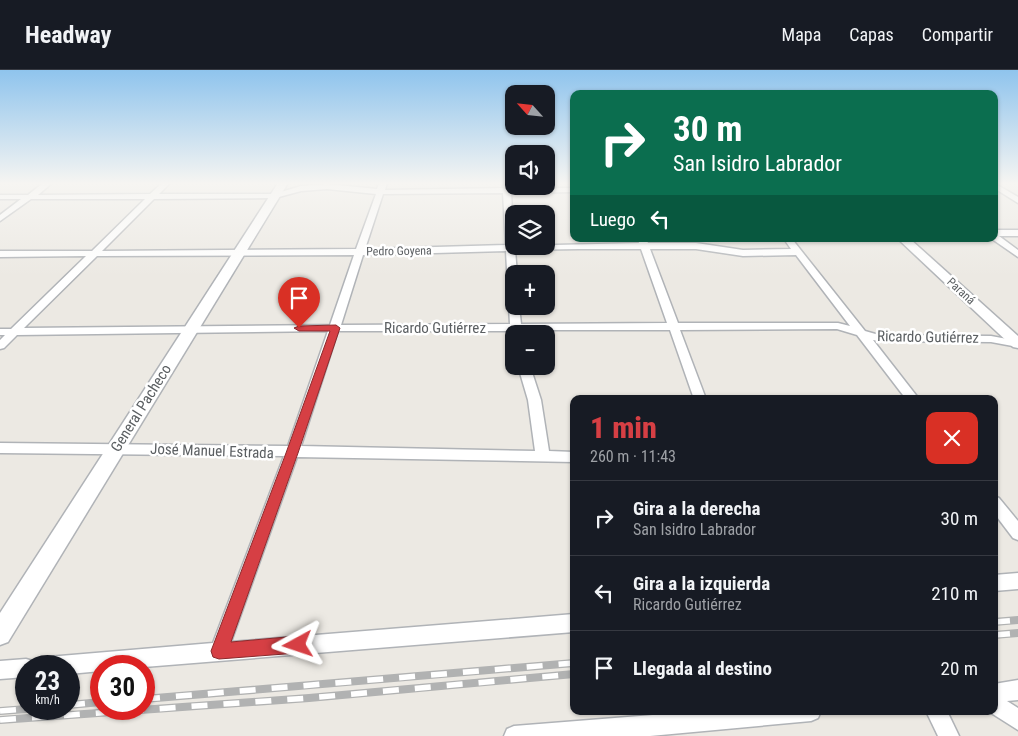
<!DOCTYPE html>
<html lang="es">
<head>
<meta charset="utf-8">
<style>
	body { margin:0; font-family:"Roboto Condensed",sans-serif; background:#242831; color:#f1f3f6; height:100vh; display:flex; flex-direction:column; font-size:19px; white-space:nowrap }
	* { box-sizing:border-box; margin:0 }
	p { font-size:16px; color:#9ea1a6 }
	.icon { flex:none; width:28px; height:28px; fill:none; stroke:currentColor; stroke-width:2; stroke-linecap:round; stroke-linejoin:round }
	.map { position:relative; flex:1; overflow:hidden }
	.side { position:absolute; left:570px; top:325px; width:428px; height:320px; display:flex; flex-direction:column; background:#171b24; border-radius:10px; box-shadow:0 1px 4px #0004 }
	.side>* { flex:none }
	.hud { position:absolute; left:570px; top:20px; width:428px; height:152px; border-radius:10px; box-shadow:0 1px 4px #0004; background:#0b6e4f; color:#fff; overflow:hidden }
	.needle { width:32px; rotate:297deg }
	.controls { position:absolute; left:505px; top:15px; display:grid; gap:10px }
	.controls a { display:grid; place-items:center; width:50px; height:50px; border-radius:10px; background:#171b24; box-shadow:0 1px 4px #0004; font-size:25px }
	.speed { position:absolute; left:15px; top:585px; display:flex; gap:10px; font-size:25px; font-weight:700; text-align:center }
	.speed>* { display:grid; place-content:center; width:65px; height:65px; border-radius:50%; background:#171b24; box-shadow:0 1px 4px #0004; line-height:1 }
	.speed small { font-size:12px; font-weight:400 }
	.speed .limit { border:8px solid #d22; background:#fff; color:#111 }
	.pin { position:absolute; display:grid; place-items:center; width:42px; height:42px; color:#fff; margin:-51px -21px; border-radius:50% 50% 50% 0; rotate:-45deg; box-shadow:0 0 5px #0007 }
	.pin .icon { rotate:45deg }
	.me { position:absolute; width:55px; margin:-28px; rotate:265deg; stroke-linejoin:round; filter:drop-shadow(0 0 4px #0008) }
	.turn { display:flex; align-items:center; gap:18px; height:105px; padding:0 20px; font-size:22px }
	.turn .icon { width:65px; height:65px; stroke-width:2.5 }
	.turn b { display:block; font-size:35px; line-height:42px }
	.then { display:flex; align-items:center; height:48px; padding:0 20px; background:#0003; gap:10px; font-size:19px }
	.round { display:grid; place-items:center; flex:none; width:52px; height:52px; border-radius:10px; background:#242831 }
	.head { display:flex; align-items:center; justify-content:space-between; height:85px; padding:0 20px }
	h1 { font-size:30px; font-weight:800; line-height:38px; color:#d63f44 }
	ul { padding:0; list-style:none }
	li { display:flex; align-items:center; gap:15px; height:75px; padding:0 20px; border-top:1px solid #363941 }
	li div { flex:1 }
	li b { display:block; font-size:19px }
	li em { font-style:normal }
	header { display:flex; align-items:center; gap:30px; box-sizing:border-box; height:70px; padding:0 25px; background:#171b24; border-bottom:1px solid #363941 }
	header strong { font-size:24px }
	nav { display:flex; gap:28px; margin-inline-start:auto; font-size:18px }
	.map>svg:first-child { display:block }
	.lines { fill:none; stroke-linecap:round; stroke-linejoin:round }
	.minor-casing { stroke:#b0b3b7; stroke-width:3 }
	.tertiary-casing { stroke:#b0b3b7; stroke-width:3 }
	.minor { fill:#fff; fill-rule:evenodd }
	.tertiary { fill:#fff; fill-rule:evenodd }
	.rail-casing { stroke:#b1b2b2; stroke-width:8 }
	.rail { stroke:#fff; stroke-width:5.5; stroke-dasharray:16; stroke-linecap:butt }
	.route { fill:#d63f44; stroke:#8b292c }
	.labels { text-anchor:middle; stroke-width:5; stroke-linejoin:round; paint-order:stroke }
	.far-street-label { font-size:12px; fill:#5b5f62; stroke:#fff }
	.street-label { font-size:15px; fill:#5b5f62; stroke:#fff }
</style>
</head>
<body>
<header>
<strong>Headway</strong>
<nav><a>Mapa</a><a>Capas</a><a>Compartir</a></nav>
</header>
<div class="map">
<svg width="1018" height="666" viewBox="0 0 1018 666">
	<rect width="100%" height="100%" fill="#ece9e3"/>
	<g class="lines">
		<g class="minor-casing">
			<g id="minor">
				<path d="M43,113H52L38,125L150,124L162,113H170L159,124H274L301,116L327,114L377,119L379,113H387L385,120L503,118L502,113H510V118H574V122L511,123L514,176L639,173L638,169H646L648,173H696L743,180L791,179L784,169H792L865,261L879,265L991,266L1018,271V277L991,272L879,271L873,270L919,329H906L857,265L837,259L680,260L706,329H694L670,260H521V264H514V267L510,261H338L301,376L535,381L528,330L518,296H530L541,330L549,381L574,382V392L297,387L231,572L574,544V562L144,597L101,596V601L69,604V596H39L41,589L48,587L213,573L284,386L0,383V373L288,376L328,261L17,265L4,278L0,279V270L5,265H0V259H11L86,186L0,187V181H92L145,129H31L0,151V145L21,129H0V125H28ZM327,119L376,124L356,179L102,181L154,129L275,128L301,121ZM503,123L506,175L365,179L383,124ZM579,179H641L667,253L521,254L519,236H514V204H517L515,180ZM650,179H696L743,186L796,185L850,256L838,253H678ZM506,181L510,254L341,255L363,185ZM354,185L330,255L24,258L97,186Z"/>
				<path d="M994,113L1018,127V133L994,118Z"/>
				<path d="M994,160H1018V166H999L1018,180V187L992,169H994Z"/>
				<path d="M994,426L999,428L1018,451V470L1013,468L994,443Z"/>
				<path d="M1018,503V519L994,521V505Z"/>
				<path d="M26,589L33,591L35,596H26V607L0,609V591Z"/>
				<path d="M1018,610V630L1007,631L1018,638V660L988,641H994V614Z"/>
				<path d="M703,641H821L818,648L811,651L650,666H504L507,659L514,656Z"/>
				<path d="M926,641H947L959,666H938Z"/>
			</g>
		</g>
		<g class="tertiary-casing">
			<g id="tertiary">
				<path d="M278,113H288L8,572L0,575V543Z"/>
				<path d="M898,169H910L1018,266V278L1013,277Z"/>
			</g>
		</g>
		<use href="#minor" class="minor"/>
		<use href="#tertiary" class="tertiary"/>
		<g class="rail-casing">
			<g id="rail">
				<path d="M994,552L1018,550"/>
				<path d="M994,565L1018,563"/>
				<path d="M144,629L574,593"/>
				<path d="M69,635L101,632"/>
				<path d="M0,641L27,639"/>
				<path d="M0,650L309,628L574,604"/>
			</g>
		</g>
		<use href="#rail" class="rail"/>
	</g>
	<linearGradient id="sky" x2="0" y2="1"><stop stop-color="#8fc4ed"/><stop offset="0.55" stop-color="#f6f5f2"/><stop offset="1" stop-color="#f6f5f2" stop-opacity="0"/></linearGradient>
	<rect width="1018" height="206" fill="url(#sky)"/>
	<path class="route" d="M336,255L340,258L298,383L231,572L298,566L304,569L306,575L304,580L298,583L219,589L213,587L211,581L286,383L330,261H299L294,258L299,256Z"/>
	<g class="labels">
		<g class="far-street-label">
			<text transform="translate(399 181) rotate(-1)" y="4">Pedro Goyena</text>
			<text transform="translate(961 221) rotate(43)" y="4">Paraná</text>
		</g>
		<g class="street-label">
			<text x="435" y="263">Ricardo Gutiérrez</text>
			<text transform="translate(928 267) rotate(1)" y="5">Ricardo Gutiérrez</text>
			<text transform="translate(141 338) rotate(-58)" y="5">General Pacheco</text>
			<text transform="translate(212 381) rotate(2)" y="5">José Manuel Estrada</text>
		</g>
	</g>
</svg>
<div class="controls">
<a><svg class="needle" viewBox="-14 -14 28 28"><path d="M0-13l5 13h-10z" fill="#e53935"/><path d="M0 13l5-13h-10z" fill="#9ea1a6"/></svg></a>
<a><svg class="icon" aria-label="sound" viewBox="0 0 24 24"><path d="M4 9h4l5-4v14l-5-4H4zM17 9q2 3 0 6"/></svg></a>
<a><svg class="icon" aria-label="layers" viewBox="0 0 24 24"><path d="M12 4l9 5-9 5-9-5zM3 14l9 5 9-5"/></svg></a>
<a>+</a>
<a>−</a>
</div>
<div class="speed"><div>23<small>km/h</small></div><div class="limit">30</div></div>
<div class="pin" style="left:299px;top:258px;background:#d93025"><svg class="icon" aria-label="arrive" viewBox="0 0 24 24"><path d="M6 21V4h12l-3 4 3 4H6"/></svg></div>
<svg class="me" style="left:298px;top:575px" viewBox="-20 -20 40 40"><path d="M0-17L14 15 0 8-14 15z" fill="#d63f44" stroke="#fff" stroke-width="4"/></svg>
<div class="hud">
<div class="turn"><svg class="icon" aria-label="right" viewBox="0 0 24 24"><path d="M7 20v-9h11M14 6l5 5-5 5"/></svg><div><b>30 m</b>San Isidro Labrador</div></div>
<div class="then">Luego<svg class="icon" aria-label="left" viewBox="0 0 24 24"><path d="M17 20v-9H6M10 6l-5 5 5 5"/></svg></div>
</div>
<section class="side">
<div class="head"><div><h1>1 min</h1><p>260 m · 11:43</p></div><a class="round" style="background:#d93025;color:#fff"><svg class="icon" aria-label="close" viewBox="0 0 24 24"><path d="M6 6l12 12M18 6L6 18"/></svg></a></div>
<ul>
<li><svg class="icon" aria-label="right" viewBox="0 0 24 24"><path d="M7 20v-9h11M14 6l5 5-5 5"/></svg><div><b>Gira a la derecha</b><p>San Isidro Labrador</p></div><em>30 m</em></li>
<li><svg class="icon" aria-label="left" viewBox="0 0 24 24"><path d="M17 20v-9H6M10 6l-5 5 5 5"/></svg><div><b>Gira a la izquierda</b><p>Ricardo Gutiérrez</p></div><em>210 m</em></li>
<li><svg class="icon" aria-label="arrive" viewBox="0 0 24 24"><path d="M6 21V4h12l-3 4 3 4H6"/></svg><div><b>Llegada al destino</b></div><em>20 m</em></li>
</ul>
</section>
</div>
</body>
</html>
